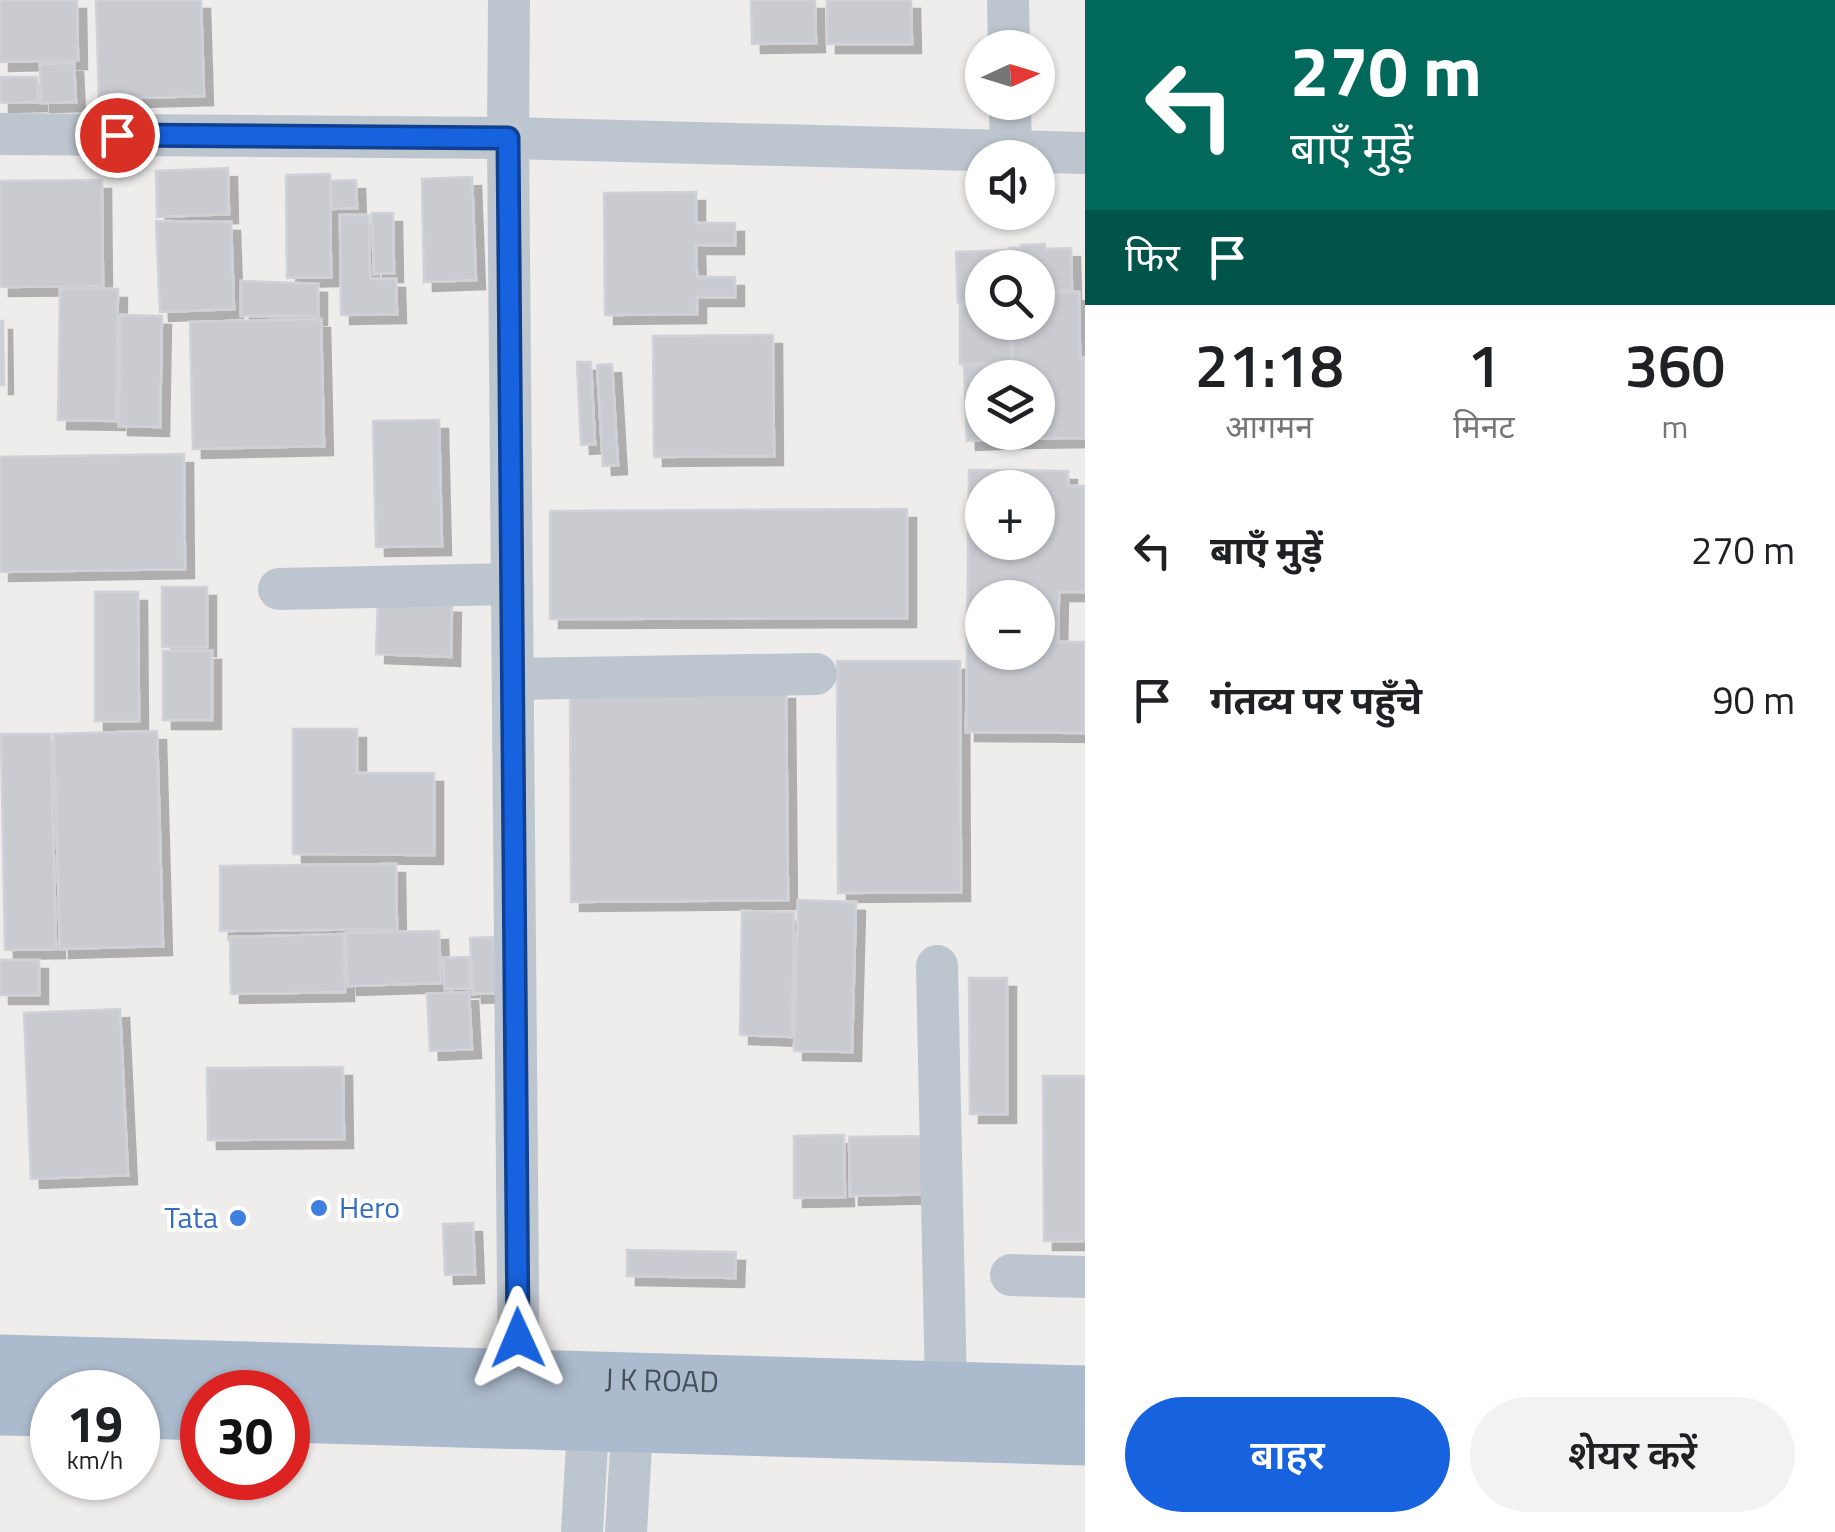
<!DOCTYPE html>
<html lang="hi">
<head>
<meta charset="utf-8">
<style>
	body { margin:0; font-family:"Titillium Web","Noto Sans Devanagari",sans-serif; background:#f2f2f2; color:#202124; height:100vh; display:flex; flex-direction:column; font-size:38px; white-space:nowrap }
	* { box-sizing:border-box; margin:0 }
	p { font-size:32px; color:#757577 }
	.icon { flex:none; width:55px; height:55px; fill:none; stroke:currentColor; stroke-width:2; stroke-linecap:round; stroke-linejoin:round }
	.map { position:relative; flex:1; overflow:hidden }
	.panel { display:flex; flex-direction:column; background:#fff; width:750px }
	.panel>* { flex:none }
	.top-card { background:#00695c; color:#fff; overflow:hidden }
	.needle { width:65px; rotate:86deg }
	.buttons { position:absolute; left:965px; top:30px; display:grid; gap:20px }
	.buttons a { display:grid; place-items:center; width:90px; height:90px; border-radius:50%; background:#fff; box-shadow:0 2px 8px #0004; font-size:50px }
	.speed { position:absolute; left:30px; top:1370px; display:flex; gap:20px; font-size:50px; font-weight:700; text-align:center }
	.speed>* { display:grid; place-content:center; width:130px; height:130px; border-radius:50%; background:#fff; box-shadow:0 2px 8px #0004; line-height:1 }
	.speed small { font-size:25px; font-weight:400 }
	.speed .limit { border:15px solid #d22; background:#fff; color:#111 }
	.pin { position:absolute; display:grid; place-items:center; width:85px; height:85px; color:#fff; margin:-42px; border:5px solid #fff; border-radius:50%; box-shadow:0 2px 10px #0007 }
	.me { position:absolute; width:110px; margin:-55px; rotate:359deg; stroke-linejoin:round; filter:drop-shadow(0 0 8px #0008) }
	.turn { display:flex; align-items:center; gap:35px; height:210px; padding:0 40px; font-size:45px }
	.turn .icon { width:130px; height:130px; stroke-width:2.5 }
	.turn b { display:block; font-size:70px; line-height:85px }
	.then { display:flex; align-items:center; height:95px; padding:0 40px; background:#0003; gap:20px; font-size:38px }
	.eta { display:flex; justify-content:space-evenly; align-items:center; height:170px; text-align:center }
	.eta b { font-size:60px; font-weight:600; line-height:70px }
	.primary-button { display:flex; gap:20px; margin-top:auto; padding:20px 40px }
	.primary-button a { flex:1; height:115px; border-radius:60px; background:#1762df; color:#fff; font-size:40px; font-weight:600; line-height:115px; text-align:center }
	.primary-button a+a { background:#f2f2f2; color:#202124 }
	ul { padding:0; list-style:none }
	li { display:flex; align-items:center; gap:30px; height:150px; padding:0 40px }
	li div { flex:1 }
	li b { display:block; font-size:38px }
	li em { font-style:normal }
	main { display:flex; flex:1; min-height:0 }
	.map>svg:first-child { display:block }
	.building { fill:#c9cbd1; stroke:#d0d2d8; stroke-width:2.5; fill-rule:evenodd; filter:url(#shadow) }
	.lines { fill:none; stroke-linecap:round; stroke-linejoin:round }
	.minor { stroke:#bdc6cf; stroke-width:42 }
	.major { stroke:#abbacc; stroke-width:55 }
	.route-casing { stroke:#0f4091; stroke-width:25 }
	.route { stroke:#1762df; stroke-width:18 }
	.shop-dot { fill:#3f7fe0; stroke:#fff; stroke-width:4 }
	.labels { text-anchor:middle; stroke-width:8; stroke-linejoin:round; paint-order:stroke }
	.shop-label { font-size:30px; fill:#366cbe; stroke:#fff; text-anchor:start }
	.street-label { font-size:30px; fill:#454f5a; stroke:#fff }
</style>
</head>
<body>
<main>
<div class="map">
<svg width="1085" height="1532" viewBox="0 0 1085 1532">
	<defs>
		<filter id="shadow"><feDropShadow dx="9" dy="9" stdDeviation="0" flood-color="#0004"/></filter>
	</defs>
	<rect width="100%" height="100%" fill="#efecec"/>
	<g class="building">
		<path d="M0,0H77L78,60L0,62Z"/>
		<path d="M96,0H201L204,96L99,99Z"/>
		<path d="M751,0H815L816,43L752,44Z"/>
		<path d="M827,0H911L912,44H827Z"/>
		<path d="M74,63L76,102L41,103L40,64Z"/>
		<path d="M0,77H37L38,102L0,103Z"/>
		<path d="M228,168L229,214L157,217L156,171Z"/>
		<path d="M330,174L331,277L287,278L286,175Z"/>
		<path d="M472,177L476,280L424,282L422,179Z"/>
		<path d="M102,180L103,286L0,287V181Z"/>
		<path d="M356,180L357,208L332,209L331,181Z"/>
		<path d="M696,192V223H735V245H696L697,277H735V297H697V314L605,315L604,193Z"/>
		<path d="M372,213H393L394,273L374,274Z"/>
		<path d="M340,215H369L370,279H396L397,314L341,315Z"/>
		<path d="M156,221L231,222L234,309L160,312Z"/>
		<path d="M1045,244V249L1071,248L1072,290L1038,291V268H1010V248H1021V245Z"/>
		<path d="M1007,250L1008,268H982V302L958,303L956,252Z"/>
		<path d="M241,281L318,284V316H241Z"/>
		<path d="M60,289H118L116,421L58,420Z"/>
		<path d="M1079,292L1080,358H1085V438L1014,439V432H1038V378H1013L1012,322H1038V293Z"/>
		<path d="M960,305H982V322H1010L1011,363L960,364Z"/>
		<path d="M120,315L162,316L160,427L119,426Z"/>
		<path d="M321,319L324,446L193,449L190,322Z"/>
		<path d="M0,321H3L4,385H0Z"/>
		<path d="M773,335L774,456L654,457L653,336Z"/>
		<path d="M577,362H591L595,444L581,445Z"/>
		<path d="M612,364L618,465L603,466L597,365Z"/>
		<path d="M1009,365V378H982V432H1011L1012,439L967,441L964,366Z"/>
		<path d="M439,420L442,546L376,547L373,421Z"/>
		<path d="M184,454L185,569L0,572V457Z"/>
		<path d="M969,470L1068,471V486H1085V592H1059L1058,642H1085V733L966,732ZM982,488H1038V542H982ZM982,598H1038V652H982Z"/>
		<path d="M907,509V618L550,619V511Z"/>
		<rect x="162" y="587" width="45" height="60"/>
		<path d="M95,592H138L139,721H95Z"/>
		<path d="M378,601L452,604L451,657L376,654Z"/>
		<rect x="163" y="651" width="49" height="69"/>
		<path d="M837,661H960L961,892L838,893Z"/>
		<path d="M786,690L788,900L571,902L570,691Z"/>
		<path d="M293,729H357V773H434V855L293,854Z"/>
		<path d="M157,731L163,946L60,949L54,734Z"/>
		<path d="M1,734H51L56,949L5,950Z"/>
		<path d="M396,864L397,929L220,931V866Z"/>
		<path d="M798,900L856,902L852,1052L794,1051Z"/>
		<path d="M742,911L794,912L792,1037L740,1035Z"/>
		<path d="M439,931L441,983L348,986L346,933Z"/>
		<path d="M344,934L345,992L231,994L230,937Z"/>
		<path d="M494,937L497,993L473,994L470,938Z"/>
		<path d="M469,957L470,988L445,989L443,958Z"/>
		<rect x="0" y="960" width="39" height="35"/>
		<path d="M969,978H1007V1114H970Z"/>
		<path d="M469,992L472,1049L430,1051L427,994Z"/>
		<path d="M120,1009L128,1175L31,1179L24,1013Z"/>
		<path d="M343,1067L344,1139L208,1140L207,1068Z"/>
		<path d="M1043,1076H1085V1241H1044Z"/>
		<path d="M844,1135L845,1197L794,1198V1136Z"/>
		<path d="M933,1136V1194L850,1196L849,1137Z"/>
		<path d="M473,1223L475,1274L445,1275L443,1224Z"/>
		<path d="M627,1250L736,1252L735,1278L627,1276Z"/>
	</g>
	<g class="lines">
		<g class="minor">
			<path d="M509,0L508,138L519,1404"/>
			<path d="M1008,0L1009,48"/>
			<path d="M1010,102L1011,151"/>
			<path d="M0,134L508,138L1085,153"/>
			<path d="M279,589L512,584"/>
			<path d="M513,679L816,674"/>
			<path d="M937,966L946,1389"/>
			<path d="M1011,1275L1085,1277"/>
			<path d="M582,1532L590,1393"/>
			<path d="M626,1532L634,1396"/>
		</g>
		<g class="major">
			<path id="s1" d="M0,1362L1085,1393"/>
			<path d="M0,1408L52,1409"/>
			<path d="M138,1411L202,1413"/>
			<path d="M288,1415L1085,1438"/>
		</g>
	</g>
	<g class="lines">
		<g class="route-casing">
			<path id="route" d="M117,135L508,138L518,1338"/>
		</g>
		<use href="#route" class="route"/>
	</g>
	<g class="shop-dot">
		<circle cx="319" cy="1208" r="10"/>
		<circle cx="238" cy="1218" r="10"/>
	</g>
	<g class="labels">
		<g class="shop-label">
			<text x="339" y="1218">Hero</text>
			<text x="218" y="1228" text-anchor="end">Tata</text>
		</g>
		<g class="street-label">
			<text dy="10" stroke="none"><textPath href="#s1" startOffset="662">J K ROAD</textPath></text>
		</g>
	</g>
</svg>
<div class="buttons">
<a><svg class="needle" viewBox="-14 -14 28 28"><path d="M0-13l5 13h-10z" fill="#e53935"/><path d="M0 13l5-13h-10z" fill="#757577"/></svg></a>
<a><svg class="icon" aria-label="sound" viewBox="0 0 24 24"><path d="M4 9h4l5-4v14l-5-4H4zM17 9q2 3 0 6"/></svg></a>
<a><svg class="icon" aria-label="search" viewBox="0 0 24 24"><circle cx="10" cy="10" r="6"/><path d="M15 15l6 6"/></svg></a>
<a><svg class="icon" aria-label="layers" viewBox="0 0 24 24"><path d="M12 4l9 5-9 5-9-5zM3 14l9 5 9-5"/></svg></a>
<a>+</a>
<a>−</a>
</div>
<div class="speed"><div>19<small>km/h</small></div><div class="limit">30</div></div>
<div class="pin" style="left:117px;top:135px;background:#d93025"><svg class="icon" aria-label="arrive" viewBox="0 0 24 24"><path d="M6 21V4h12l-3 4 3 4H6"/></svg></div>
<svg class="me" style="left:518px;top:1338px" viewBox="-20 -20 40 40"><path d="M0-17L14 15 0 8-14 15z" fill="#1762df" stroke="#fff" stroke-width="4"/></svg>
</div>
<section class="panel">
<div class="top-card">
<div class="turn"><svg class="icon" aria-label="left" viewBox="0 0 24 24"><path d="M17 20v-9H6M10 6l-5 5 5 5"/></svg><div><b>270 m</b>बाएँ मुड़ें</div></div>
<div class="then">फिर<svg class="icon" aria-label="arrive" viewBox="0 0 24 24"><path d="M6 21V4h12l-3 4 3 4H6"/></svg></div>
</div>
<div class="eta">
<div><b>21:18</b><p>आगमन</p></div>
<div><b>1</b><p>मिनट</p></div>
<div><b>360</b><p>m</p></div>
</div>
<ul>
<li><svg class="icon" aria-label="left" viewBox="0 0 24 24"><path d="M17 20v-9H6M10 6l-5 5 5 5"/></svg><div><b>बाएँ मुड़ें</b></div><em>270 m</em></li>
<li><svg class="icon" aria-label="arrive" viewBox="0 0 24 24"><path d="M6 21V4h12l-3 4 3 4H6"/></svg><div><b>गंतव्य पर पहुँचे</b></div><em>90 m</em></li>
</ul>
<div class="primary-button"><a>बाहर</a><a>शेयर करें</a></div>
</section>
</main>
</body>
</html>
